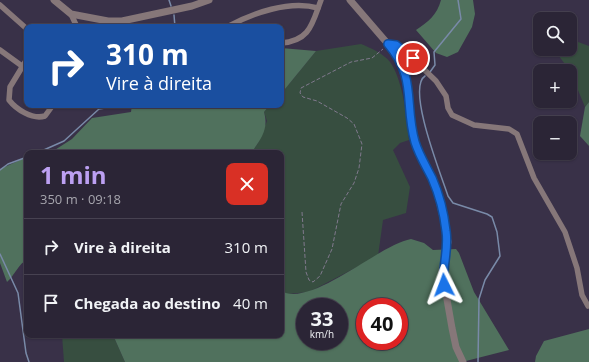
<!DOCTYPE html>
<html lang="pt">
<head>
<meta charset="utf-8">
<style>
	body { margin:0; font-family:"Open Sans",sans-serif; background:#332d3e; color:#f1f3f6; height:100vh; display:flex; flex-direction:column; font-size:15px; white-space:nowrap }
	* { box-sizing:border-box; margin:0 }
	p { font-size:13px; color:#a6a5ad }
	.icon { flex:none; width:22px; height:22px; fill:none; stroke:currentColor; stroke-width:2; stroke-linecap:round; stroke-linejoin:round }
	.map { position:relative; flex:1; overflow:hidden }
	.sheet { position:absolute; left:24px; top:150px; width:260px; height:188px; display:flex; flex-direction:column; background:#2b2536; border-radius:8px; box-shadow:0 1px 3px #0004,0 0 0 1px #474251 }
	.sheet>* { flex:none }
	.banner { position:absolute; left:24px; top:24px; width:260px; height:84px; border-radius:8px; box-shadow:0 1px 3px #0004,0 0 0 1px #474251; background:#1a4fa0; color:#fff; overflow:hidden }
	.controls { position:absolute; left:533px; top:12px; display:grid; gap:8px }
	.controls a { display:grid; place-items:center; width:44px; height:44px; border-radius:8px; background:#2b2536; box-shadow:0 1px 3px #0004,0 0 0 1px #474251; font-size:20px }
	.speed { position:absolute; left:296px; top:298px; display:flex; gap:8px; font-size:20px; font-weight:700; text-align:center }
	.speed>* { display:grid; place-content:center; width:52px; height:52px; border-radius:50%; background:#2b2536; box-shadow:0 1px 3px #0004,0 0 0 1px #474251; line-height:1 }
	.speed small { font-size:10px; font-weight:400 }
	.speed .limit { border:6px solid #d22; background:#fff; color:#111 }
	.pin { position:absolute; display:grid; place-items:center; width:34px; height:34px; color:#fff; margin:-17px; border:2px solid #fff; border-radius:50%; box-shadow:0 1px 4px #0007 }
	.me { position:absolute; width:44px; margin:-22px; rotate:357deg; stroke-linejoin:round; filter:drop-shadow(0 0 3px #0008) }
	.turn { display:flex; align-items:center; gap:14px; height:84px; padding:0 16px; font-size:18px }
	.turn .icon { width:52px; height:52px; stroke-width:2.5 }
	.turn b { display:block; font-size:28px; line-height:34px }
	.round { display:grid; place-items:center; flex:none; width:42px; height:42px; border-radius:8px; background:#332d3e }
	.summary { display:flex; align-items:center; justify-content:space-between; height:68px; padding:0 16px }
	h1 { font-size:24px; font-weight:700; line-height:30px; color:#bca0f2 }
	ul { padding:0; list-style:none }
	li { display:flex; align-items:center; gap:12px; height:56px; padding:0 16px; border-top:1px solid #474251 }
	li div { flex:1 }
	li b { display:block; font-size:15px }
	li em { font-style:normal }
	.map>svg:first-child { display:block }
	.green { fill:#374e40 }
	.forest { fill:#50715d; fill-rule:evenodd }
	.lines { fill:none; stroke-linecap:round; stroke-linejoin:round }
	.stream { stroke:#798aa8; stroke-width:1.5 }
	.path { stroke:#80798d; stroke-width:1; stroke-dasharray:4 2; stroke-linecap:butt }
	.minor { stroke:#867779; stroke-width:5.5 }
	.tertiary { stroke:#867779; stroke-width:7 }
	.route-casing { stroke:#114b97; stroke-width:10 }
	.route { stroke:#1a73e8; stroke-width:7 }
</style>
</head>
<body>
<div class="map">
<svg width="589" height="362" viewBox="0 0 589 362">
	<rect width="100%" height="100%" fill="#393148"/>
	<g class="green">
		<path d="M570,39L589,46V102L585,107L570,71L556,52L555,49H570Z"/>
		<path d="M361,44C371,48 384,54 390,62C403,80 407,118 409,140L400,143L393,150L410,187L406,213L383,220L378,256L309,292L287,294L281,291V153H251L258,143L267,121L264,112L270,105H281V94L316,51Z"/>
		<path d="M62,335H113L125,362H64Z"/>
	</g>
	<g class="forest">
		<path d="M441,0H473L475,14L472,27L458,52L447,57L436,53L416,30C428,22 437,15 441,0Z"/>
		<path d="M281,48L316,51L281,94Z"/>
		<path d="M589,102V146L580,136L585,107Z"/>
		<path d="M132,105H270L264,112C269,129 261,139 251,153H50L72,139L92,118L131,112Z"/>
		<path d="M27,157V260C19,263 14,276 7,282L0,263V169Z"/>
		<path d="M411,239L424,243L433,250L456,249L459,253L474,292L509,350L462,362H125L113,335H281V291C312,308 378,245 411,239ZM305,307H339V341H305ZM365,307H399V341H365Z"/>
		<path d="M589,329V362H535L536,356L544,341Z"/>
	</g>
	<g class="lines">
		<g class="stream">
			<path d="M169,0L171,6"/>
			<path d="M174,15L175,27"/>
			<path d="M430,72L435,65L434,52L461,19L458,0"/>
			<path d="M425,76C406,88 442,177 448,196L453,203L487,214L492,217L497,232L500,256L485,280L479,299L478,362"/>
			<path d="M37,153L64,141L99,109L125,105"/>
			<path d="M0,170L8,164L27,157"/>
			<path d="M0,254L18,293L26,353L29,362"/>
		</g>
		<path class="path" d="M302,212L306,272L309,280L313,282L320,276L332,249L341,204L354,183L359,168L362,144L354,124L347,118L317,101L303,97L300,93L301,88L351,62L372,58L383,49"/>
		<g class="minor">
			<path d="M0,5L27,29"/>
			<path d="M71,14L77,27"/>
			<path d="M227,27C253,13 289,0 318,8"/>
			<path d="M281,43C310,41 312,24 321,0"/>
			<path d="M388,44L396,45L404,50L436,81L446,96L448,108L452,115L474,125L509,129L517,134L534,178L565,232L577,268L582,295L588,306"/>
			<path d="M0,50L22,66"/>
			<path d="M27,59L10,87L9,100C16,109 32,120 45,116L53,105"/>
		</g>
		<g class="tertiary">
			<path d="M54,0L71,14L108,21H122L192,6L209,0"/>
			<path d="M350,0L394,51L402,62L406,74L411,126L415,142L436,187L446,230L448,242L442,271L452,328L456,347L463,362"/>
		</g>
	</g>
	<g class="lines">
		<g class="route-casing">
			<path id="route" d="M413,58L396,45L388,44C417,78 404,104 415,142C419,155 426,166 432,178C439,194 444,213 446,231C449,250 442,265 444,285"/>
		</g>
		<use href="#route" class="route"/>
	</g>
</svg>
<div class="controls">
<a><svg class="icon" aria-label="search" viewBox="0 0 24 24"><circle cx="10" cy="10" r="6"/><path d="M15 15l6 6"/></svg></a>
<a>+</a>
<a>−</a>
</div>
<div class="speed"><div>33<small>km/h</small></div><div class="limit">40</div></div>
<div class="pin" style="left:413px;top:58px;background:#d93025"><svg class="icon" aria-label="arrive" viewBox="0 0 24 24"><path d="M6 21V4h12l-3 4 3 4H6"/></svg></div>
<svg class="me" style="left:444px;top:285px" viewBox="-20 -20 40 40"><path d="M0-17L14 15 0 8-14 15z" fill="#1a73e8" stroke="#fff" stroke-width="4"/></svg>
<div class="banner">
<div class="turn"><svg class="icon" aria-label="right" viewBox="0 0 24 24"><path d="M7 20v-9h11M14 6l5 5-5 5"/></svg><div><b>310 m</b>Vire à direita</div></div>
</div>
<section class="sheet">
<div class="summary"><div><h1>1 min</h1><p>350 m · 09:18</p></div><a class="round" style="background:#d93025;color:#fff"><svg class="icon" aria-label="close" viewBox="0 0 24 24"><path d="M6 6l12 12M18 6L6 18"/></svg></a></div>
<ul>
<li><svg class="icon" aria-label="right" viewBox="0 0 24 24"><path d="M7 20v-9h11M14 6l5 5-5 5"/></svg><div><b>Vire à direita</b></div><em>310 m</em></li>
<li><svg class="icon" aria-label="arrive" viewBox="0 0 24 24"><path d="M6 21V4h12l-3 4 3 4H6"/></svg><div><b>Chegada ao destino</b></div><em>40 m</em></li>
</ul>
</section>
</div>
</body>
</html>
